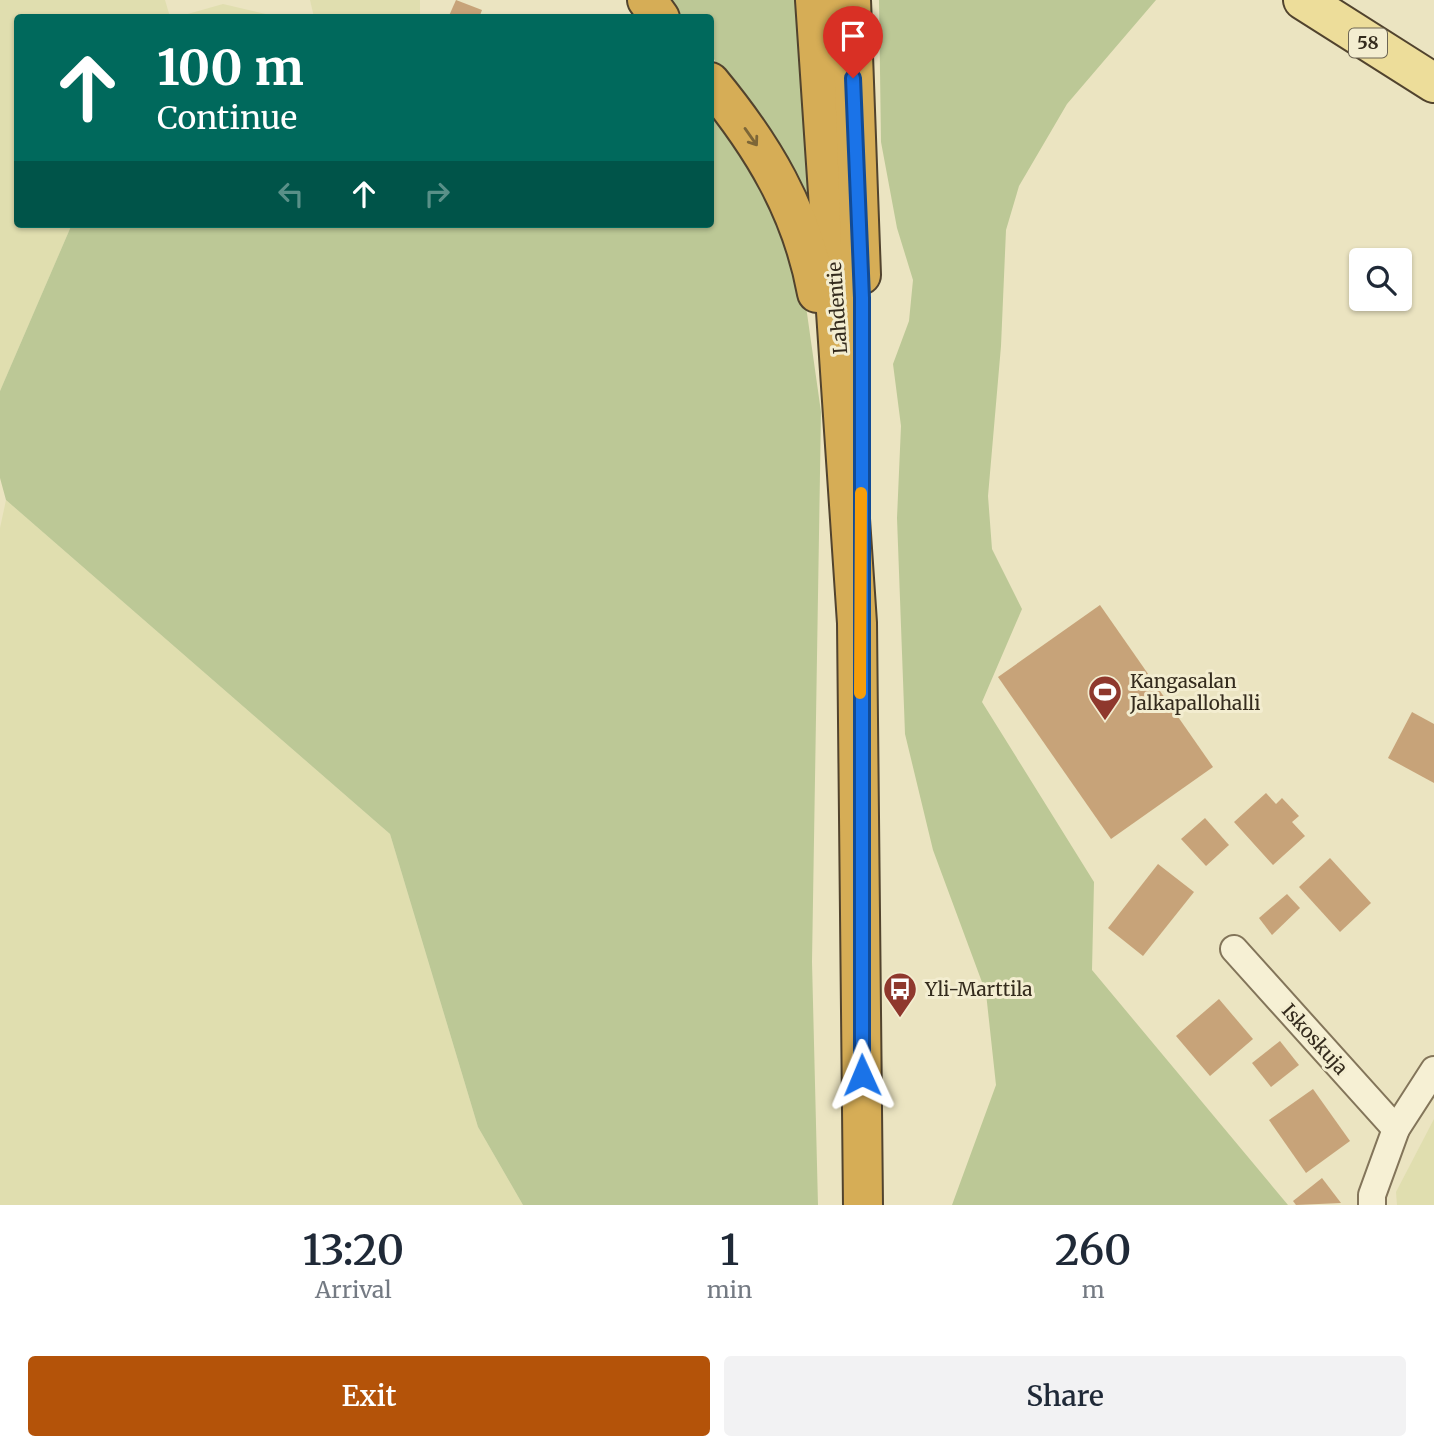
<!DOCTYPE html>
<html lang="en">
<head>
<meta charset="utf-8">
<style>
	body { margin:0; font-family:Merriweather,serif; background:#f2f2f3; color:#1f2937; height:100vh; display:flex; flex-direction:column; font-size:26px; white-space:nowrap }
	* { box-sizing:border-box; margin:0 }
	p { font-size:23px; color:#747a83 }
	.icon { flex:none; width:38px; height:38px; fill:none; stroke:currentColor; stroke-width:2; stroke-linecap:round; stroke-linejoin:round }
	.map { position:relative; height:1205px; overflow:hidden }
	.drawer { display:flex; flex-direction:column; background:#fff; flex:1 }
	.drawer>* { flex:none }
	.banner { position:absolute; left:14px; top:14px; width:700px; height:214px; border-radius:7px; box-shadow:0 2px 5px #0004; background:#00695c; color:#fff; overflow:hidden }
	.tools { position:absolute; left:1349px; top:248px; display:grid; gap:14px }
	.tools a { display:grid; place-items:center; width:63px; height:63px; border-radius:7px; background:#fff; box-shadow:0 2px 5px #0004; font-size:35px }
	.pin { position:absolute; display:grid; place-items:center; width:60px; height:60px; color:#fff; margin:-72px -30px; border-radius:50% 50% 50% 0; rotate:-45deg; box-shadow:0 0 7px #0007 }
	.pin .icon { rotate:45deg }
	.me { position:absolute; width:77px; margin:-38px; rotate:359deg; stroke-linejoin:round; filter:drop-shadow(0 0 5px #0008) }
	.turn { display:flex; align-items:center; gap:24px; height:147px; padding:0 28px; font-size:32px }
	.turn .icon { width:91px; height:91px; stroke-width:2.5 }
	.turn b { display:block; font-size:49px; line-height:60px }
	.lanes { display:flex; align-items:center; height:66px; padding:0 28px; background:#0003; justify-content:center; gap:35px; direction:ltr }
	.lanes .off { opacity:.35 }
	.eta { display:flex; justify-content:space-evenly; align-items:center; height:119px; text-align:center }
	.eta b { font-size:42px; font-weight:600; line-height:49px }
	.cta { display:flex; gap:14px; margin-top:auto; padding:14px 28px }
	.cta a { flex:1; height:80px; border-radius:7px; background:#b45309; color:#fff; font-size:28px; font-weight:600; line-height:80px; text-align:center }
	.cta a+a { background:#f2f2f3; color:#1f2937 }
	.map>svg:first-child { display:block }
	.farmland { fill:#e0deaf }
	.green { fill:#bcc896 }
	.building { fill:#c7a379 }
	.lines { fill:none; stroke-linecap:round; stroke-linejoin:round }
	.street-casing { stroke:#83755a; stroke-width:30 }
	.primary-casing { stroke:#51432e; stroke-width:42 }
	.highway-casing { stroke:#51432e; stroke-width:42 }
	.street { stroke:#f6f0d4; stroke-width:26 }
	.primary { stroke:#eddd9a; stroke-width:38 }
	.highway { stroke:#d6ad56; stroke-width:38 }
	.oneway { stroke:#7d6637 }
	.route-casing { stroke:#114b97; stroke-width:18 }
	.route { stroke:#1a73e8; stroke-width:12 }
	.slow { stroke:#f59e0b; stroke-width:12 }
	.labels { text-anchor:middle; stroke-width:6; stroke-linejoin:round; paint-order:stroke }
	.shield { fill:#f3edd0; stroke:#6d6553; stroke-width:2 }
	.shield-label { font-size:18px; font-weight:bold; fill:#342b1d }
	.street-label { font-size:19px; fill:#342b1d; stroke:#f3edd0 }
	.poi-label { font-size:19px; fill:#342b1d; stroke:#f3edd0; text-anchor:start }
</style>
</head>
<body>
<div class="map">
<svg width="1434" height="1205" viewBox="0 0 1434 1205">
	<rect width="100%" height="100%" fill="#ebe4c1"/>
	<g class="farmland">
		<path d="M0,0H165L170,17L18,18V224H72L0,391Z"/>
		<path d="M310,0H420V17H314Z"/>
		<path d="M223,4L278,17H177Z"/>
		<path d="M6,500L390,834L478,1127L523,1205H0V528Z"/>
		<path d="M1434,1119V1205H1397L1396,1192Z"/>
	</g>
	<g class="green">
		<path d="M670,0H795L815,222L771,140L711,55L710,18L683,17Z"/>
		<path d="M879,0H1156L1067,104L1019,186L1006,230L1001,346L988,496L992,549L1022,609L982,702L1094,882L1092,970L1288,1205H952L996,1085L986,993L933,850L905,734L897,518L901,426L893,364L909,321L913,280L897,228L881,142Z"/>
		<path d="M711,114L747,160L785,220L803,285L821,412L812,962L818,1205H523L478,1127L390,834L6,500L0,478V391L72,224H710Z"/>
	</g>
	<g class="building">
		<path d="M456,0L482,10L479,18H448Z"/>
		<path d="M1100,605L1213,767L1111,839L998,677Z"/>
		<path d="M1412,712L1434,724V783L1388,758Z"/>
		<path d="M1266,793L1276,804L1282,798L1299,816L1292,822L1305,836L1273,865L1234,822Z"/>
		<path d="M1205,818L1229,845L1206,866L1181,839Z"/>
		<path d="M1330,858L1371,903L1340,932L1299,887Z"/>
		<path d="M1158,864L1194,892L1143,956L1108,928Z"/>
		<path d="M1287,894L1300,908L1272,935L1259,918Z"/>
		<path d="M1219,999L1253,1039L1210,1076L1176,1036Z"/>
		<path d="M1280,1041L1299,1065L1271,1087L1252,1063Z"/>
		<path d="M1313,1089L1350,1141L1306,1173L1269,1120Z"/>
		<path d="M1322,1178L1341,1203L1296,1205L1293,1201Z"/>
	</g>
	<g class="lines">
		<g class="street-casing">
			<g id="street">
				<path d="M1234,949L1396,1129"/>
				<path d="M1372,1205V1195L1396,1129L1434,1070"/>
			</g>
		</g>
		<g class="primary-casing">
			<path id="primary" d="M1303,0L1434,83"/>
		</g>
		<g class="highway-casing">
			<g id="highway">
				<path d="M647,0L660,18"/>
				<path d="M815,0L857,623L863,1205"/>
				<path d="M851,0L861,275"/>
				<path d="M710,82C763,146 802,211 817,293"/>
			</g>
		</g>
		<use href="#street" class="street"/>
		<use href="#primary" class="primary"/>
		<use href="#highway" class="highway"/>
	</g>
	<defs><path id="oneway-shaft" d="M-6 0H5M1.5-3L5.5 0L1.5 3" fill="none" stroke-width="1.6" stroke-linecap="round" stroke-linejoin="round" transform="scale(1.75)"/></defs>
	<use class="oneway" href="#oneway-shaft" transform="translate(751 137) rotate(55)"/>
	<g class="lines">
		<g class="route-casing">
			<path id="route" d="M853,78L862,298V1075"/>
		</g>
		<use href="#route" class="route"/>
		<path class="slow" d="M860,693L861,493"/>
	</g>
	<defs>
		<g id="stadium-pin" transform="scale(1.75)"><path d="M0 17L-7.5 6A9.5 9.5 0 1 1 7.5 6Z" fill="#8f382d" stroke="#f3edd0"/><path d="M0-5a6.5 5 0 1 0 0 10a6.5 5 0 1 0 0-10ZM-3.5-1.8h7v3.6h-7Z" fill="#fff"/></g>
		<g id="bus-pin" transform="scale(1.75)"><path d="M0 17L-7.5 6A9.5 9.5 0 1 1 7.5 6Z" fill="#8f382d" stroke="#f3edd0"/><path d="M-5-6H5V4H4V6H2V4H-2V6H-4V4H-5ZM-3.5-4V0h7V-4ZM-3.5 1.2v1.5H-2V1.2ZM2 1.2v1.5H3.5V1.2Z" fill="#fff"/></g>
	</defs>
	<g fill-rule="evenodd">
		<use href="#stadium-pin" x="1105" y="692"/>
		<use href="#bus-pin" x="900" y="989"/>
	</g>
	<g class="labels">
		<rect class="shield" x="1349" y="28.5" width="38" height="29" rx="5"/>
		<g class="shield-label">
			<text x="1368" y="49">58</text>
		</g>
		<g class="street-label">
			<text transform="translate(837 308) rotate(-94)" y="7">Lahdentie</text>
			<text transform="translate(1315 1039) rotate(48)" y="7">Iskoskuja</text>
		</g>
		<g class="poi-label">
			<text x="1130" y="688">Kangasalan<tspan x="1130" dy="22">Jalkapallohalli</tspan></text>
			<text x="925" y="996">Yli-Marttila</text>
		</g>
	</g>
</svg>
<div class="tools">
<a><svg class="icon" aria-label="search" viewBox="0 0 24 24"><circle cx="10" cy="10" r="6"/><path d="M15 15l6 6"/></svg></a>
</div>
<div class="pin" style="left:853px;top:78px;background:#d93025"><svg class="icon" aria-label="arrive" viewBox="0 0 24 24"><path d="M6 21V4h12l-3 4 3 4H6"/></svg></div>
<svg class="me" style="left:862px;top:1075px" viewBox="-20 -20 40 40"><path d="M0-17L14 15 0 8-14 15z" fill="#1a73e8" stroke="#fff" stroke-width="4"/></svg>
<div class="banner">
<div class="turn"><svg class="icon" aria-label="ahead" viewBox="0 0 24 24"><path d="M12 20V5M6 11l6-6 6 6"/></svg><div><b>100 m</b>Continue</div></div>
<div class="lanes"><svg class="icon off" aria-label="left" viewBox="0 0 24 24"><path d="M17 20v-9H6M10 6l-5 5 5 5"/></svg><svg class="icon" aria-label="ahead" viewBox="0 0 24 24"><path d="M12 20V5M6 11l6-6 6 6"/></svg><svg class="icon off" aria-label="right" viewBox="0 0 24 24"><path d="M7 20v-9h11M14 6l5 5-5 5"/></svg></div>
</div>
</div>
<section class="drawer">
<div class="eta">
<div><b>13:20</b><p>Arrival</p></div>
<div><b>1</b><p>min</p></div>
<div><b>260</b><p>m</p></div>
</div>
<div class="cta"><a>Exit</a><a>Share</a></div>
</section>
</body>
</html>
